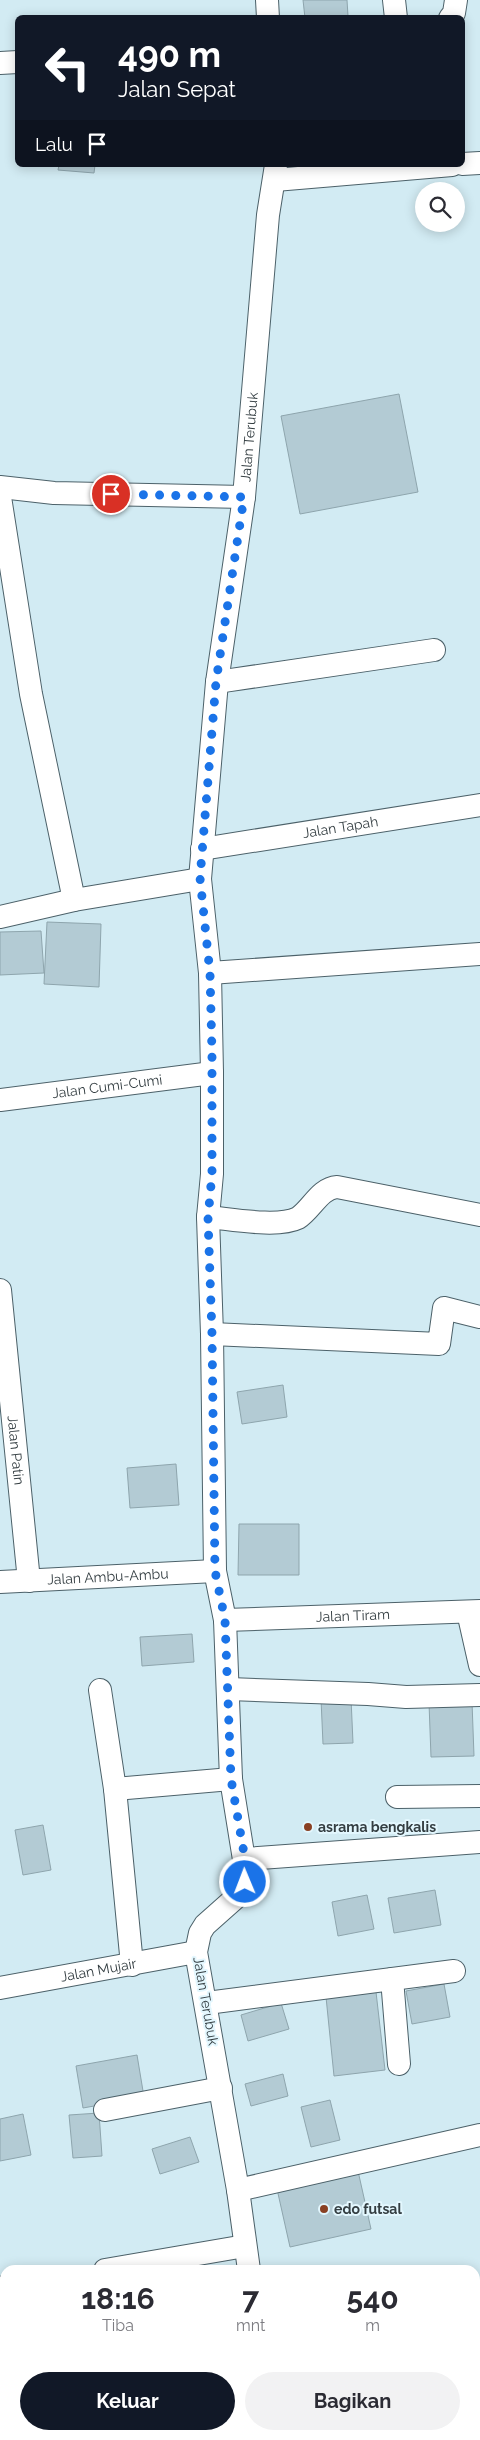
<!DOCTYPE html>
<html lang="id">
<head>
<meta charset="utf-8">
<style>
	body { margin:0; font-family:Raleway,sans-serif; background:#f2f2f3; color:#2b2b33; height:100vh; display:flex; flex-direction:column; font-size:19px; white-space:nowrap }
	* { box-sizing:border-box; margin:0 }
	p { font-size:16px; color:#7c7c81 }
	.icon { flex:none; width:28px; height:28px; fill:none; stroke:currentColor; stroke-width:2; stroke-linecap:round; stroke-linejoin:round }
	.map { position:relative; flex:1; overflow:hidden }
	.sheet { position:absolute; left:0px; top:2265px; width:480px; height:175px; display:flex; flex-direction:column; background:#fff; border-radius:15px 15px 0 0; box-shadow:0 2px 12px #0003 }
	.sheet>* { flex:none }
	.guide { position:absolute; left:15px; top:15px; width:450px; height:152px; border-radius:8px; box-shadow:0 2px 12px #0003; background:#111827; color:#fff; overflow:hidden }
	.controls { position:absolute; left:415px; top:182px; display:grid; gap:10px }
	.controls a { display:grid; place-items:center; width:50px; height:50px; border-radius:50%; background:#fff; box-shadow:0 2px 12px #0003; font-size:25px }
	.pin { position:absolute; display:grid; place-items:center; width:42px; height:42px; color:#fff; margin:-21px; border:2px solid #fff; border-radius:50%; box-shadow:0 1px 5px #0007 }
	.me { position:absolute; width:55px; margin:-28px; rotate:359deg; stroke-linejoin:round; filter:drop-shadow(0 0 4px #0008) }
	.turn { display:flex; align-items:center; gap:18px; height:105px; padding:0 20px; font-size:22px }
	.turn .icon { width:65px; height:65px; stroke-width:2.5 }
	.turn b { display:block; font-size:35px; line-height:42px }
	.then { display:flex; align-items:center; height:48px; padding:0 20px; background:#0003; gap:10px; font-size:19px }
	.eta { display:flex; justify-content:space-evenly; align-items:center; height:85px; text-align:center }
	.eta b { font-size:30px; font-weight:700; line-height:35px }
	.cta { display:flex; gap:10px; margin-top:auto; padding:10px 20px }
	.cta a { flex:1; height:58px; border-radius:30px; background:#111827; color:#fff; font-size:20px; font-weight:700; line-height:58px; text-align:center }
	.cta a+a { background:#f2f2f3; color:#2b2b33 }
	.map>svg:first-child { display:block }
	.building { fill:#b3cbd4; stroke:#8ea5ad }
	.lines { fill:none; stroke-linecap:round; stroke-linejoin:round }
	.minor-casing { stroke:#4c6169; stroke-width:24 }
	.minor { stroke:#fff; stroke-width:22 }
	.route { stroke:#1a73e8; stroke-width:9; stroke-dasharray:0 16.2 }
	.poi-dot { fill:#894023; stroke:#e3f7fe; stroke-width:2 }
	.labels { text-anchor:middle; stroke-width:4; stroke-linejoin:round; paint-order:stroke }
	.street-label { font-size:14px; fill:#343e42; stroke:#e3f7fe }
	.poi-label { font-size:14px; font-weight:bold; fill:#343e42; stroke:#e3f7fe; text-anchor:start }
</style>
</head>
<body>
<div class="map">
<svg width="480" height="2440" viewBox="0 0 480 2440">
	<rect width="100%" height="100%" fill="#d2ebf3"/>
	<g class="building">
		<path d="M303,0H347L348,16L305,18Z"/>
		<path d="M59,165H95L94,173L58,170Z"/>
		<path d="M399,394L418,492L300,514L281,416Z"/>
		<path d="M47,922L101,924L99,987L44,984Z"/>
		<path d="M41,931L44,973L0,975V932Z"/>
		<path d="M283,1385L287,1417L242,1424L237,1392Z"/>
		<path d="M176,1464L179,1505L130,1508L127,1468Z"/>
		<path d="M239,1524H299V1575H238Z"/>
		<path d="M192,1634L194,1662L142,1666L140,1637Z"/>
		<path d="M351,1698L353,1743L323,1744L321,1699Z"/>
		<path d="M472,1702L474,1756L431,1757L429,1703Z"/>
		<path d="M43,1825L51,1870L23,1875L15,1830Z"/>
		<path d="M435,1890L441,1925L394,1933L388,1898Z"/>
		<path d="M367,1895L374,1929L338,1936L332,1902Z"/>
		<path d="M444,1984L450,2017L412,2024L406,1991Z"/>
		<path d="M376,1992L385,2070L334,2076L326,1997Z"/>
		<path d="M281,2003L289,2029L248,2041L241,2015Z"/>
		<path d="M137,2055L144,2097L83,2108L76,2066Z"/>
		<path d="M283,2074L288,2096L251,2106L245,2084Z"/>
		<path d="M330,2100L340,2140L311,2147L301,2107Z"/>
		<path d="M99,2113L102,2156L73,2158L69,2115Z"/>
		<path d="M23,2114L31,2155L0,2161V2119Z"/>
		<path d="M190,2137L199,2162L160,2174L152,2149Z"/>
		<path d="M358,2171L371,2229L290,2247L277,2189Z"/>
	</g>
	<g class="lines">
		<g class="minor-casing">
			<g id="minor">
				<path d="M267,0L268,18"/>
				<path d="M394,0L396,18"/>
				<path d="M450,18L454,13L456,0"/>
				<path d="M0,63L18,62"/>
				<path d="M462,164L480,163"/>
				<path d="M275,180L452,165"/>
				<path d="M0,487L54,493L244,497"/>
				<path d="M0,497L31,694L74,900"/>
				<path d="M217,682L434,650"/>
				<path id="s1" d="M202,849L480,805"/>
				<path d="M0,917L74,900L200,879"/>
				<path d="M210,973L480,954"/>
				<path id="s2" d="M0,1100L212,1073"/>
				<path d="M208,1217C231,1219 278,1228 298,1218C311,1210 320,1188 337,1187L480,1215"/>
				<path id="s3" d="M0,1290L29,1581"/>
				<path d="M212,1334L439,1344L444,1308L480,1317"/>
				<path id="s4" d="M0,1582L215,1571"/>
				<path d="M468,1612L480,1665"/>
				<path id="s5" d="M225,1620L480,1611"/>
				<path d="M229,1689L368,1694L406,1697L480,1695"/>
				<path d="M100,1690L115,1789L132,1965"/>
				<path d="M115,1789L231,1779"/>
				<path d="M397,1797L480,1796"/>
				<path d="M245,1859L480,1842"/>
				<path d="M392,1979L399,2064"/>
				<path id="s6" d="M0,1988L196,1952"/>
				<path d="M207,2003L454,1971"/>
				<path d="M105,2110L221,2088"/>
				<path d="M238,2190L480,2135"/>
				<path d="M105,2270L245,2246"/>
				<path id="s7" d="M249,2270L238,2190L196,1952L200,1933L205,1925L241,1893L246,1872L231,1779L225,1620L215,1571L212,1334L208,1217L212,1174V1073L210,973L200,879L217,682L244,497L268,215L276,165"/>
				<path d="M0,2288L5,2287"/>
				<path d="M475,2298L480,2297"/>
				<path d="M0,2435L5,2434"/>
				<path d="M271,2435L272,2440"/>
			</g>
		</g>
		<use href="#minor" class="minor"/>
	</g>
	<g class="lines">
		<path class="route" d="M111,494L244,497L216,682L200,878L210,973L212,1053V1174L208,1218L212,1334L215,1571L225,1620L231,1779L245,1859V1882"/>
	</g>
	<g class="poi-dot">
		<circle cx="308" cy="1827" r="5"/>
		<circle cx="324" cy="2209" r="5"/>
	</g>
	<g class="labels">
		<g class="street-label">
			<text dy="5" stroke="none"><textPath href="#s7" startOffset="1862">Jalan Terubuk</textPath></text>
			<text dy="5" stroke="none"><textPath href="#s1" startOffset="140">Jalan Tapah</textPath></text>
			<text dy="5" stroke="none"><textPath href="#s2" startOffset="108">Jalan Cumi-Cumi</textPath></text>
			<text dy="5" stroke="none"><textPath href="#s3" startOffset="161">Jalan Patin</textPath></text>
			<text dy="5" stroke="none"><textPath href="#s4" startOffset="108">Jalan Ambu-Ambu</textPath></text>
			<text dy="5" stroke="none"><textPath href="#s5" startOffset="128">Jalan Tiram</textPath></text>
			<text dy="5" stroke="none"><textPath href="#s6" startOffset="100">Jalan Mujair</textPath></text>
			<text transform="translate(206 2001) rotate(80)" y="5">Jalan Terubuk</text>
		</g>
		<g class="poi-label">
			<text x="318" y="1832">asrama bengkalis</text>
			<text x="334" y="2214">edo futsal</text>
		</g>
	</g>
</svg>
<div class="controls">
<a><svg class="icon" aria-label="search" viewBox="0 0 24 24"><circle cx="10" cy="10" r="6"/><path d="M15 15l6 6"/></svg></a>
</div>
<div class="pin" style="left:111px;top:494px;background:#d93025"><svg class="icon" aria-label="arrive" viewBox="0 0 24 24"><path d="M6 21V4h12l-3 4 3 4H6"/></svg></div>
<svg class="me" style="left:245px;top:1882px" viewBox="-20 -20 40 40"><circle r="17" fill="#1a73e8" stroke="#fff" stroke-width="3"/><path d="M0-11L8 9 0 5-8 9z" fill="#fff"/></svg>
<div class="guide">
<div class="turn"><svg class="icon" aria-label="left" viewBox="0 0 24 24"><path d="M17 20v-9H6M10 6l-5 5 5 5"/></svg><div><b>490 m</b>Jalan Sepat</div></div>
<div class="then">Lalu<svg class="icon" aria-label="arrive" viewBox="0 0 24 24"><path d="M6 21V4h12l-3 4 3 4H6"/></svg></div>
</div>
<section class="sheet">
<div class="eta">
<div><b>18:16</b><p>Tiba</p></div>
<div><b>7</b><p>mnt</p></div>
<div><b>540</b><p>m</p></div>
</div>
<div class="cta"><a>Keluar</a><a>Bagikan</a></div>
</section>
</div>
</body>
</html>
